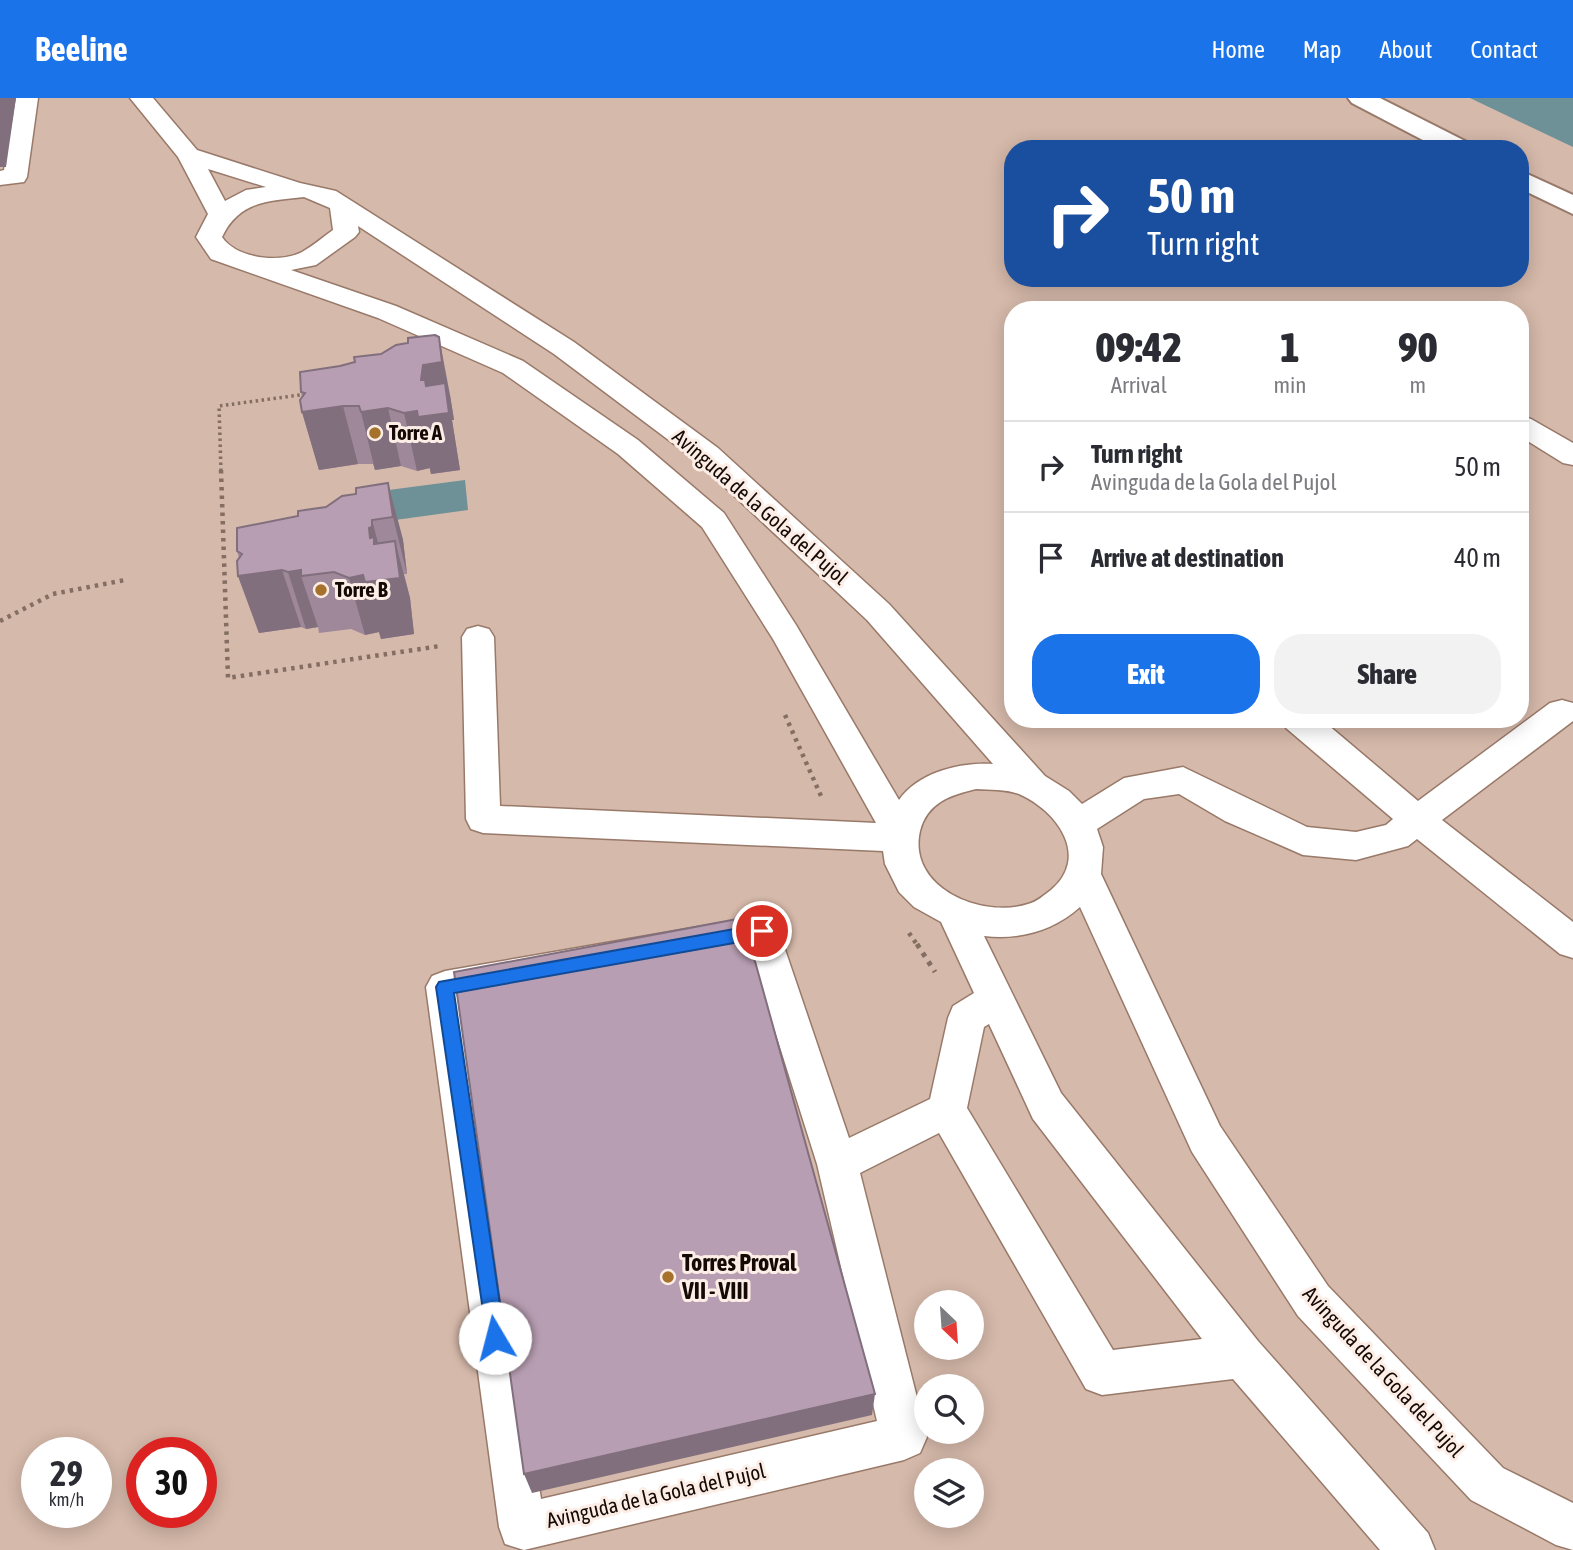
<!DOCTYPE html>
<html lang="en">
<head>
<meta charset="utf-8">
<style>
	body { margin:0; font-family:"Asap Condensed",sans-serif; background:#f2f2f3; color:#2b2b33; height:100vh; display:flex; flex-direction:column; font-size:26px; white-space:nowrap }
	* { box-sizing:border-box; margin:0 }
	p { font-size:23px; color:#7c7c81 }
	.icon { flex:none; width:38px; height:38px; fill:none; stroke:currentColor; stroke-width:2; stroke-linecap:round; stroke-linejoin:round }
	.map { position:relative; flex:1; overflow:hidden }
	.panel { position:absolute; left:1004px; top:203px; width:525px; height:427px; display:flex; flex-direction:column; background:#fff; border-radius:28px; box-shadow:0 4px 18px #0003 }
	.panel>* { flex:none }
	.hud { position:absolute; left:1004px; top:42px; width:525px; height:147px; border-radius:28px; box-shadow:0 4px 18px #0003; background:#1a4fa0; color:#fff; overflow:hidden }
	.needle { width:46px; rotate:155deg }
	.tools { position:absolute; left:914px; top:1192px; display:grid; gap:14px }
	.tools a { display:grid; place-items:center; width:70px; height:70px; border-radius:50%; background:#fff; box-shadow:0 4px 18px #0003; font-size:35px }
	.speed { position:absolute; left:21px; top:1339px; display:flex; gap:14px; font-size:35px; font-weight:700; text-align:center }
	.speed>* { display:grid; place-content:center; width:91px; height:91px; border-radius:50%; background:#fff; box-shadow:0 4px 18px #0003; line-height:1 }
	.speed small { font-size:18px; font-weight:400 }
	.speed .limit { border:10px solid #d22; background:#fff; color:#111 }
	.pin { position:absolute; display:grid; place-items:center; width:60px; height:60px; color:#fff; margin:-30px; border:4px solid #fff; border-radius:50%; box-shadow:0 2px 7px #0007 }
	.me { position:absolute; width:77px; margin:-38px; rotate:352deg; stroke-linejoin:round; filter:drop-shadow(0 0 5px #0008) }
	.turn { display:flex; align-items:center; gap:24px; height:147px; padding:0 28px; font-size:32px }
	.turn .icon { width:91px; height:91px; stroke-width:2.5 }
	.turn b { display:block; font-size:49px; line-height:60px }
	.eta { display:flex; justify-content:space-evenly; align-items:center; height:119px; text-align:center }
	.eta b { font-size:42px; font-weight:800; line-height:49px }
	.button { display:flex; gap:14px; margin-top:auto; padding:14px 28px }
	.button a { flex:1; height:80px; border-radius:28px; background:#1a73e8; color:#fff; font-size:28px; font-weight:800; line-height:80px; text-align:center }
	.button a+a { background:#f2f2f3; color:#2b2b33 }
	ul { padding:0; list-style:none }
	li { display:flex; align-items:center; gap:21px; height:91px; padding:0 28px; border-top:2px solid #e1e1e2 }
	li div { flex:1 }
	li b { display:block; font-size:26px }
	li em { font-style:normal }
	header { display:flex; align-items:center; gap:42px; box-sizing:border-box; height:98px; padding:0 35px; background:#1a73e8; color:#fff }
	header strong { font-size:33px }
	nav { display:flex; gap:38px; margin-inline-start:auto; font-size:24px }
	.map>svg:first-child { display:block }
	.green { fill:#d5b9aa; fill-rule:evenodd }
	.water { fill:#6d9196 }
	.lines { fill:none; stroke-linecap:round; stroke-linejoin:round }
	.street-casing { stroke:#997969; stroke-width:3 }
	.primary-casing { stroke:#997969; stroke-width:4 }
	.path-far2 { stroke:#846e63; stroke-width:3.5; stroke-dasharray:2.5 3.5; stroke-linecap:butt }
	.path-far1 { stroke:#846e63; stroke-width:4.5; stroke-dasharray:3.5 5; stroke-linecap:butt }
	.path { stroke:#846e63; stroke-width:5; stroke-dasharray:4.5 6; stroke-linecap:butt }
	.street { fill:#fff; fill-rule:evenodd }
	.primary { fill:#fff; fill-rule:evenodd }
	.wall { fill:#9e8899 }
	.shaded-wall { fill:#816f7d }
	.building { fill:#b89eb2; stroke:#816f7d; stroke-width:2 }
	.route { fill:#1a73e8; stroke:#114b97; stroke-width:2 }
	.poi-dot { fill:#a6712b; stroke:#fceee6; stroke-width:2.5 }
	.labels { text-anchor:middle; stroke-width:6; stroke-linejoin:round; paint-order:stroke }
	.poi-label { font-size:21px; font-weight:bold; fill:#140905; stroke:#fceee6; text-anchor:start }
	.street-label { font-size:21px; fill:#140905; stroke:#fceee6 }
	.near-poi-label { font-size:24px; font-weight:bold; fill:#140905; stroke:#fceee6; text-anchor:start }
</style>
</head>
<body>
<header>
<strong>Beeline</strong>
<nav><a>Home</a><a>Map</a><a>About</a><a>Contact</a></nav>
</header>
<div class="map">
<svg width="1573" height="1452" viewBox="0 0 1573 1452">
	<rect width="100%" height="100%" fill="#fedbc9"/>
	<path class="green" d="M0,0H1573V1452H0ZM1013,51H1521V180H1013ZM1013,212H1521V621H1013ZM926,1204H971V1250H926ZM926,1288H971V1334H926ZM37,1354H96V1414H37ZM142,1354H201V1414H142ZM926,1372H971V1418H926Z"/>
	<g class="water">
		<path d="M1470,0H1573V49Z"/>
		<path d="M465,382L468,412L344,429L343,398Z"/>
	</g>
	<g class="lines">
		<g class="street-casing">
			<g id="street">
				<path d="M16,0H38L27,79L24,84L0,87V73L4,72Z"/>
				<path d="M130,0H153L197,52L300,85L336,93L574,244L718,350L889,506L1045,678L1069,693L1082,706L1124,680L1183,669L1307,729L1356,734L1386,727L1393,721L1286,630L1282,621H1321L1418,703L1550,605L1562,602L1573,605V623L1442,722L1573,824V860L1560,856L1417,741L1408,748L1356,762L1303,757L1225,723L1179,696L1144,701L1097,731L1103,749L1101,776L1220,1028L1328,1188L1503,1370L1573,1405V1452L1556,1447L1471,1402L1298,1218L1192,1054L1080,809C1053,833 1020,842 984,838L1061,995L1258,1243L1428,1435L1435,1452H1380L1233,1281L1102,1297L1086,1291L939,1035L860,1075L927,1339L920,1355L904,1362L524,1452L505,1446L499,1429L426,889L432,878L445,873L762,818L775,822L849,1040L930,1001L948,920L953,908L974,895L941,824L914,809L899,794L885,766L883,753L483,735L471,731L466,721L462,539L467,531L478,528L489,531L494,539L500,708L876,725L773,541L702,429L618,356L503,275L378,220L211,161L196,139L208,116L178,59ZM208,71L266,89L246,92L225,103ZM304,99L330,110L333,132C323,139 313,148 302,154C279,166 236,160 222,139C239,103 268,103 304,99ZM358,128L554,256L698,364L867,522L993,666C960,664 919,674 899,702L796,527L724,415L638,342L523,263L396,208L291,172L316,167L355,139L359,134ZM976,691C990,692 1006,691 1019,696C1056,712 1091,758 1051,792C1044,797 1037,804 1028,806C982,821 907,790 920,733C927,705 950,697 976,691ZM749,851L817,1066L877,1323L541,1401L466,901ZM989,926L1033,1021L1202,1241L1113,1252L967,1010L984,929Z"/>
				<path d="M1521,318L1531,321L1573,345V367L1563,365L1521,339Z"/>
			</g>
		</g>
		<g class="primary-casing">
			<g id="primary">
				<path d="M1348,0H1380L1469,45L1473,51H1440L1352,5Z"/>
				<path d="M1521,73L1573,97V116L1521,91Z"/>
			</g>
		</g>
		<path class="path-far2" d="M221,373L219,308L307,296"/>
		<g class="path-far1">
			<path d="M221,372L228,580L440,548"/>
			<path d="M0,523L53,496L125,482"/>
			<path d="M785,617L821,698"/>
			<path d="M909,835L918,848"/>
		</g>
		<path class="path" d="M917,846L935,874"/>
		<use href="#street" class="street"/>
		<use href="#primary" class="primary"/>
	</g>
	<g class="wall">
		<path d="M301,294L450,297L454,322H452L460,372L431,376L430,370L417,373L401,368L375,372L373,366H358L319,372L302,314V299Z"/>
		<path d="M388,385L403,442L407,476H404L410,500L414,536L381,541L379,534L365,537L351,531L319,535L318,529L306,531L301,529L259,535L238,478L239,460L237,453L298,418L326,409L356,396Z"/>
	</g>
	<g class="shaded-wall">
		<path d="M0,0H16L6,69H0Z"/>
		<path d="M439,239L450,297L454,322H452L460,372L431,376L418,319L423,267Z"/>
		<path d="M343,308L358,366L319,372L302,314Z"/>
		<path d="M388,310L401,368L375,372L361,314Z"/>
		<path d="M417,313L430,370L417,373L404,315Z"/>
		<path d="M388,385L403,442L407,476L393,419Z"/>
		<path d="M372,422L387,479L395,443L410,500L414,536L381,541L379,534L365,537L349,480L370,440L369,430Z"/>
		<path d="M282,472L301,529L259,535L238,478Z"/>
		<path d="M301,472V478L318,529L306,531L288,474Z"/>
		<path d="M875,1296L872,1317L532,1395L524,1376Z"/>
	</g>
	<g class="building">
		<path d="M435,237L439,239L442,264L423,267L421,282H425L426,288L445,285L449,315L418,319L417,313L404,315L388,310L361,314L359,308H343L302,314L300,302L305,295L301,294L300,274L340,268L355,264L354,259L381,256L396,247L408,245V240Z"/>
		<path d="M388,385L393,419L372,422V429L369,430L370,440L374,439V446L395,443L400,480L365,484L363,477L349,480L334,474L301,478V472L288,474L282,472L238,478L237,463L242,456L237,453V430L298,418V413L326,409L342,398L356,396V390Z"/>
		<path d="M743,820L875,1296L524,1376L454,874Z"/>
	</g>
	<path class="route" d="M762,826L768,828L770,833L768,838L762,840L454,895L505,1240L502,1247L495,1250L488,1247L436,889L439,884Z"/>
	<g class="poi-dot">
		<circle cx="375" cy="335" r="7"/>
		<circle cx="321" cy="492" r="7"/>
		<circle cx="668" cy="1179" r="7"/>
	</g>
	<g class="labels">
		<g class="poi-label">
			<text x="389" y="342">Torre A</text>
			<text x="335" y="499">Torre B</text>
		</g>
		<g class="street-label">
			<text transform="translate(760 409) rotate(41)" y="7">Avinguda de la Gola del Pujol</text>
			<text transform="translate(1383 1274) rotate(47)" y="7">Avinguda de la Gola del Pujol</text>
			<text transform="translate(656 1398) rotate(-13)" y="7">Avinguda de la Gola del Pujol</text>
		</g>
		<g class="near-poi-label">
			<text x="682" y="1173">Torres Proval<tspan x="682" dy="28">VII - VIII</tspan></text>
		</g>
	</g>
</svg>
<div class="tools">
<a><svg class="needle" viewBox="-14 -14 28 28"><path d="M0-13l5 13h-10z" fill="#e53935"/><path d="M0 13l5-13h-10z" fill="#7c7c81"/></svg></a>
<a><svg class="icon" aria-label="search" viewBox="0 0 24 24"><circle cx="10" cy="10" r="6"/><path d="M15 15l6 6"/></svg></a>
<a><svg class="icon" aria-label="layers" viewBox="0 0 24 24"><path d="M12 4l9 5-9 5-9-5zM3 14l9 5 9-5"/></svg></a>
</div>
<div class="speed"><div>29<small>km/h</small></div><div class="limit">30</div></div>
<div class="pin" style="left:762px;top:833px;background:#d93025"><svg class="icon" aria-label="arrive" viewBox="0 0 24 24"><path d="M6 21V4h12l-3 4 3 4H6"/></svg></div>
<svg class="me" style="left:495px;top:1240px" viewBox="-20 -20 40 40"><circle r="19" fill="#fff"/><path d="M0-13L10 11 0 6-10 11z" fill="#1a73e8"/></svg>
<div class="hud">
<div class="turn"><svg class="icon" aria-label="right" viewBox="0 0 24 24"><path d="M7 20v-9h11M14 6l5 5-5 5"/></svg><div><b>50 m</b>Turn right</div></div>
</div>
<section class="panel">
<div class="eta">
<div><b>09:42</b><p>Arrival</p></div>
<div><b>1</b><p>min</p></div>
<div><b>90</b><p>m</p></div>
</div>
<ul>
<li><svg class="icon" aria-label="right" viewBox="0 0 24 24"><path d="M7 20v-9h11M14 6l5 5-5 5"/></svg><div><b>Turn right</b><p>Avinguda de la Gola del Pujol</p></div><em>50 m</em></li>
<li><svg class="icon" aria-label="arrive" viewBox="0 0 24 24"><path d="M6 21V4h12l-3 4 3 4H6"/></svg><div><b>Arrive at destination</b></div><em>40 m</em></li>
</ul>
<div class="button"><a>Exit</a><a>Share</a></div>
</section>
</div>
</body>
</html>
